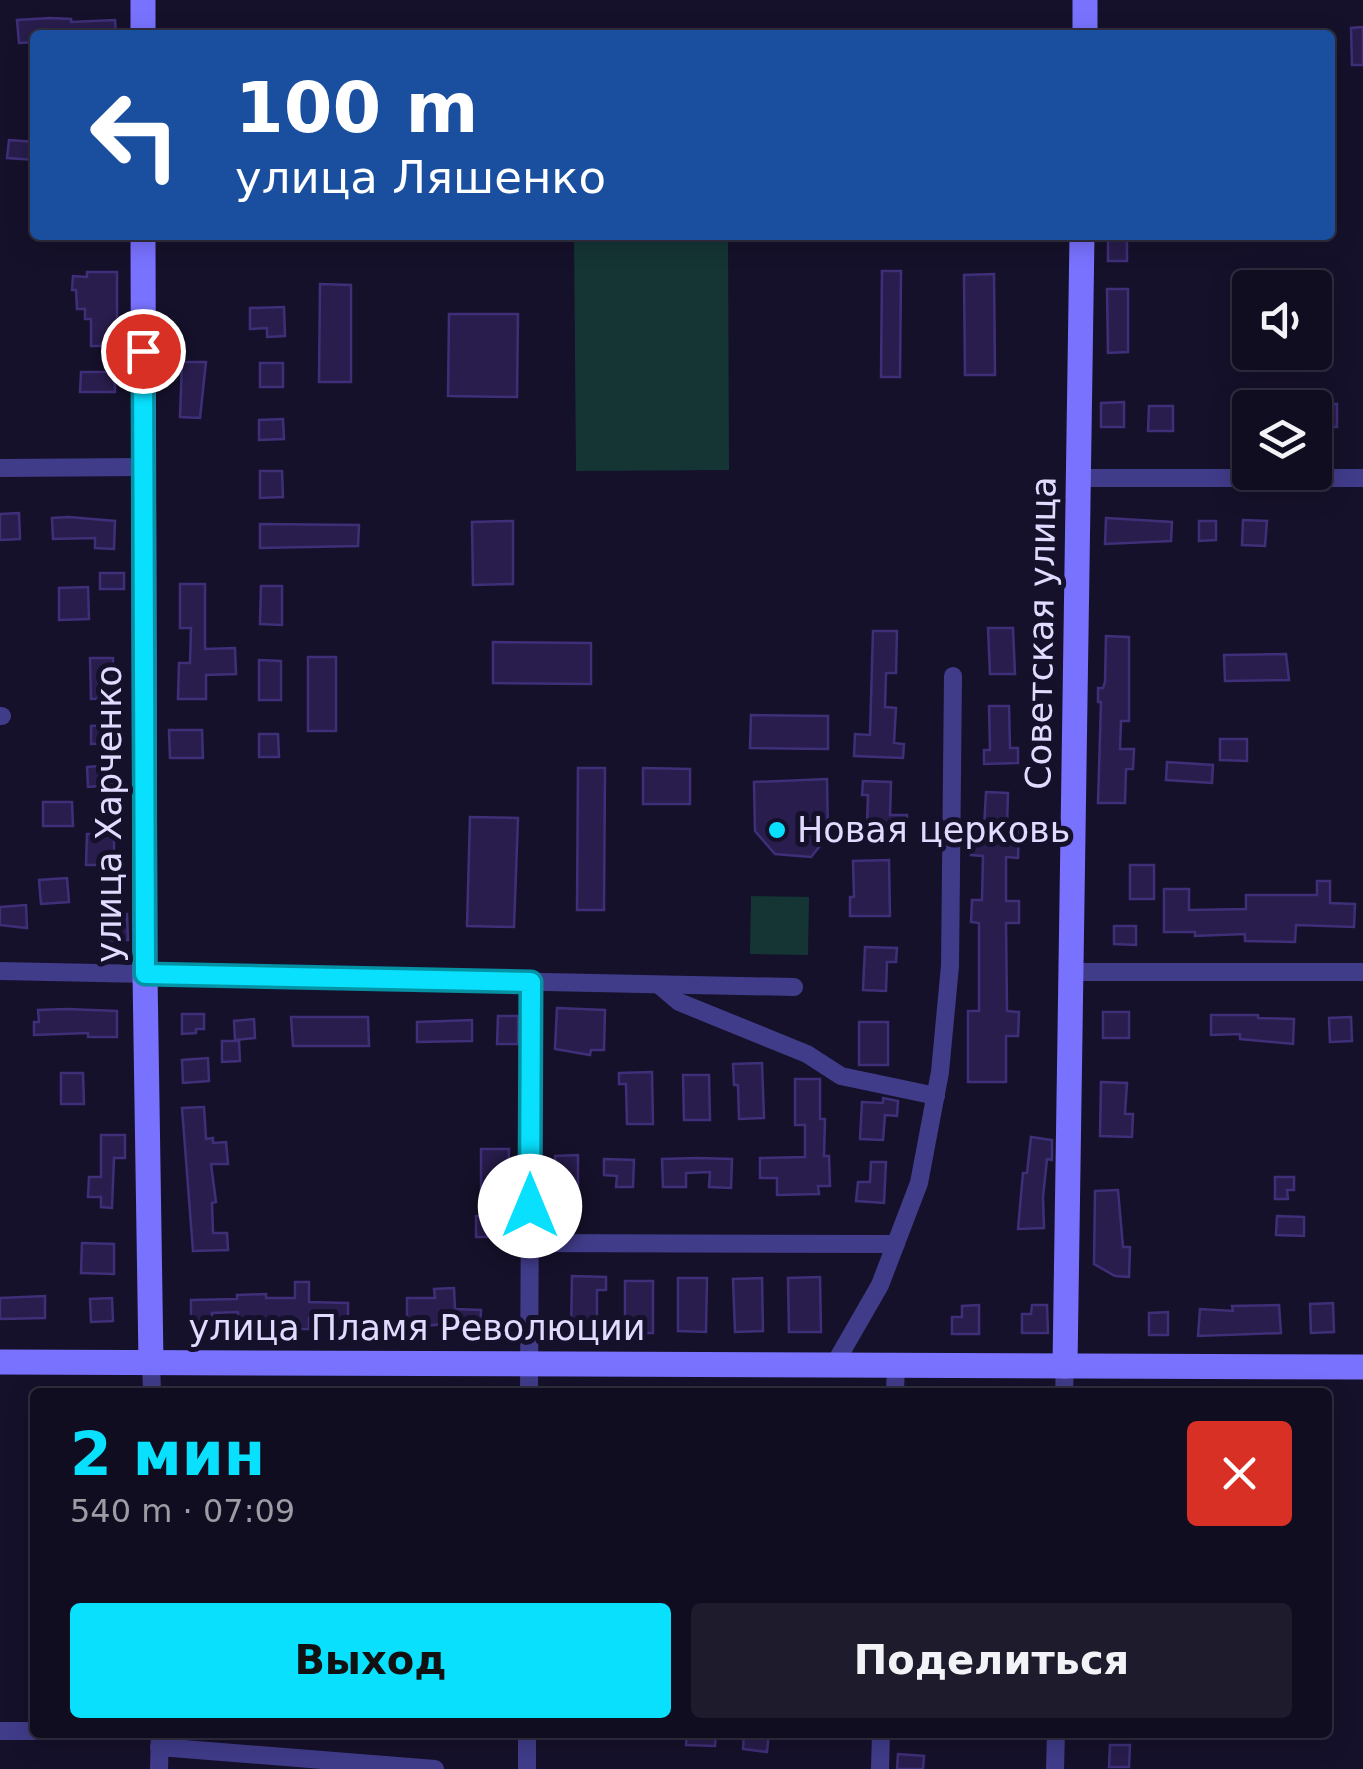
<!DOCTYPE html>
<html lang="ru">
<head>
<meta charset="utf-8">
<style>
	body { margin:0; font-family:"DejaVu Sans",sans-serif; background:#1e1b2d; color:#f1f3f6; height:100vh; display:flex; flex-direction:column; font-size:38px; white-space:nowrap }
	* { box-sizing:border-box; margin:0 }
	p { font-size:32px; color:#9c9ca5 }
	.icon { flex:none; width:55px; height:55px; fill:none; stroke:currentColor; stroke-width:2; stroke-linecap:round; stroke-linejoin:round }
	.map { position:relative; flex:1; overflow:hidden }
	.sheet { position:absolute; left:30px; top:1388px; width:1302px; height:350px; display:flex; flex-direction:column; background:#100d20; border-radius:10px; box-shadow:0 5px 25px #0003,0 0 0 2px #302d3e }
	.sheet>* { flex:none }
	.guide { position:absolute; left:30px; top:30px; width:1305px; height:210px; border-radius:10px; box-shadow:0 5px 25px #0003,0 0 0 2px #302d3e; background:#1a4fa0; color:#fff; overflow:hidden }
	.controls { position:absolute; left:1232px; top:270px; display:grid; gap:20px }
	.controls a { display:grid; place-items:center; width:100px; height:100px; border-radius:10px; background:#100d20; box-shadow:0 5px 25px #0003,0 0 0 2px #302d3e; font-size:50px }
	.pin { position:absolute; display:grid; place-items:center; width:85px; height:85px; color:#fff; margin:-42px; border:5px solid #fff; border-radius:50%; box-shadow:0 2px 10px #0007 }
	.me { position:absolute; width:110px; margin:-55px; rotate:0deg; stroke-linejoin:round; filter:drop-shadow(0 0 8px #0008) }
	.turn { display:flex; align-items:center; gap:35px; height:210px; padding:0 40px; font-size:45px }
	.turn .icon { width:130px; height:130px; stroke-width:2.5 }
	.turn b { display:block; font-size:70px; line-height:85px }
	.round { display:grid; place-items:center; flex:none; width:105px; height:105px; border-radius:10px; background:#1e1b2d }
	.head { display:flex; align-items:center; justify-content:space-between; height:170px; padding:0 40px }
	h1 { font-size:60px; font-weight:800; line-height:75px; color:#08e0fe }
	.primary-button { display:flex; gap:20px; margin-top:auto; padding:20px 40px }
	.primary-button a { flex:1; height:115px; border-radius:10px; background:#08e0fe; color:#111; font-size:40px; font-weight:800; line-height:115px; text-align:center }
	.primary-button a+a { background:#1e1b2d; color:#f1f3f6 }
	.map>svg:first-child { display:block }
	.green { fill:#143534 }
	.building { fill:#281d4c; stroke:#3f2f78; stroke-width:2.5 }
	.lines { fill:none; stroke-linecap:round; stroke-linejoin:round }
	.street { stroke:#413c8a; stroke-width:18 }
	.secondary { stroke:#7972ff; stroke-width:25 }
	.route-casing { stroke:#0592a5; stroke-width:25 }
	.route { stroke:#08e0fe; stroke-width:18 }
	.poi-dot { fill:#08e0fe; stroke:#16112b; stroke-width:4 }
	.labels { text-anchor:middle; stroke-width:10; stroke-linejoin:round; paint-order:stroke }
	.street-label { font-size:35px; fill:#e0dbff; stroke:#16112b }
	.poi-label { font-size:35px; fill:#e0dbff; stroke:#16112b; text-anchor:start }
</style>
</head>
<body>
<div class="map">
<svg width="1363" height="1769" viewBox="0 0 1363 1769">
	<rect width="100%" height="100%" fill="#16112b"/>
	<g class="green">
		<path d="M574,235H728L729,470L576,471Z"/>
		<path d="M751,896L809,897L808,955L750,954Z"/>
	</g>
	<g class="building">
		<path d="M50,18L71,19V22L115,20L116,35H35V42L19,43L17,20Z"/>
		<path d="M1363,27V65H1352L1351,28Z"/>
		<path d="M9,140L35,142V160L7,158Z"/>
		<rect x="1108" y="235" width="19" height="26"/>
		<path d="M882,271H901L900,377H881Z"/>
		<path d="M87,272H117V328H123V346H91V319H85V309H77L76,290H72L73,276L87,277Z"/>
		<path d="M994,274L995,375H965L964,275Z"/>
		<path d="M320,284L351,285V382H319Z"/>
		<path d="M1107,289H1128V352L1108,353Z"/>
		<path d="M284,307L285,336L267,337V328L250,329V308Z"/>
		<path d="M449,314H518L517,397L448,396Z"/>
		<path d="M182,362H206L200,418L180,417Z"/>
		<rect x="260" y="363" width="23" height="24"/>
		<path d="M81,372H115V392H80Z"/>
		<path d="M1124,402V427H1101V403Z"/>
		<path d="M1315,403L1337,404V427H1321V419H1315Z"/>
		<path d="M1149,406H1173V431H1148Z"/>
		<path d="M283,419L284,439L259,440V420Z"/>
		<path d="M260,471H282L283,497L260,498Z"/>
		<path d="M19,513L20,539L0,540V514Z"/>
		<path d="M69,517L115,521L114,549L95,548V538L53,539L52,518Z"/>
		<path d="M1106,518L1172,522L1171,541L1105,544Z"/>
		<path d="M1243,520L1267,521L1265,546L1242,545Z"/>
		<path d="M513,521V584L473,585L472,522Z"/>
		<path d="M1199,521H1216V540L1199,541Z"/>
		<path d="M260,524L359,525L358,546L260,548Z"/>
		<rect x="100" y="573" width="24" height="16"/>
		<path d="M180,584H205V649L235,648L236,674L206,675V699H178L179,663H190L191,628H180Z"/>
		<path d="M261,586H282V625L260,624Z"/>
		<path d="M88,587L89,619L59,620V588Z"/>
		<path d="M988,628H1013L1015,674H990Z"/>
		<path d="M873,631H897L896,673H886L885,707L896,708L894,743L904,744L903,758L854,756L855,734L870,735Z"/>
		<path d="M1106,636L1129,637V721H1121L1120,749H1134L1133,769H1126L1125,803H1098L1101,702H1098V688H1103L1105,682Z"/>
		<path d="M493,642L591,643V684L493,683Z"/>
		<path d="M1286,654L1289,680L1225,681L1224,655Z"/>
		<rect x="308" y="657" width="28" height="74"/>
		<path d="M90,658H113L112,698L91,699Z"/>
		<path d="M259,660L281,661V700H259Z"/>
		<path d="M989,706H1009L1010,748H1018V763L984,764V750H990Z"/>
		<path d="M751,715L828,716V749L750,748Z"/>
		<path d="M116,725L117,743L91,744V726Z"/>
		<path d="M169,730H202L203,758H170Z"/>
		<path d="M259,734H278L279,757H259Z"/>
		<path d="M1220,739H1247V761L1220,760Z"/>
		<path d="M1167,762L1213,765L1212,783L1166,780Z"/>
		<path d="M111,765L113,785L88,787L87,767Z"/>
		<path d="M578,768H605L604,910H577Z"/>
		<path d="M643,768L690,769V804H643Z"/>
		<path d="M827,779L828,836L811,857L775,854L755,831L754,782Z"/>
		<path d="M863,781L891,782L890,815H907L906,838L852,837V823H867L868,795H862Z"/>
		<path d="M986,792L1008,793L1007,827L1019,828L1018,858L1006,857V901H1019V923H1006L1007,1011L1019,1012L1018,1036H1006V1082H968V1011H979V923L971,922L972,900H982L983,856L971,855L972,827L984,828Z"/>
		<path d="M43,802H72L73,826H43Z"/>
		<path d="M470,817L518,818L514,927L467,926Z"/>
		<path d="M87,834H114V865H86Z"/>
		<path d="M889,860L890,916H850V897H854L853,861Z"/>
		<rect x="1130" y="865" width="24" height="34"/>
		<path d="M67,878L69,902L41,904L39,880Z"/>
		<path d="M1317,881H1330V903L1355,904L1354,927L1296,925L1295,942L1245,941V934L1195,936V932H1164V889H1189V910L1246,909V895H1317Z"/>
		<path d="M26,905L27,928L0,925V907Z"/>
		<path d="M103,914H127L128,940L105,941Z"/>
		<path d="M1114,926H1136V945L1114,944Z"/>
		<path d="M865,947L897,948L896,962H887L886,991L863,990Z"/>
		<path d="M557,1008L605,1010L604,1050H591L590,1055L555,1049Z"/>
		<path d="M67,1009L117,1011V1037H88V1033L34,1035V1022H39L38,1010Z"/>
		<rect x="1103" y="1012" width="26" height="26"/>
		<path d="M182,1014H204V1029H196V1033L182,1034Z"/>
		<path d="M1211,1015H1258V1018L1294,1019L1293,1044L1240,1039V1034L1211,1035Z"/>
		<path d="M498,1016H518V1044H497Z"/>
		<path d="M291,1017H368L369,1046H293Z"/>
		<path d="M1351,1017L1352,1041L1330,1042L1329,1018Z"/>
		<path d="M254,1019L255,1038L235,1040L234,1021Z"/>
		<path d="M472,1020V1041L417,1042V1022Z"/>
		<rect x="859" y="1022" width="29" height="43"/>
		<path d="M222,1041H239L240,1061L222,1062Z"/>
		<path d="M208,1058L209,1081L183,1083L182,1060Z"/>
		<path d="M762,1063L764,1118L739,1119L738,1085H734L733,1064Z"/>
		<path d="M652,1072L653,1124H627L626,1084H619V1073Z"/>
		<path d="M61,1073H83L84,1104H61Z"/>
		<path d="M683,1075H709L710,1120H684Z"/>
		<path d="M795,1079H820V1119H825L824,1156H829L830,1186H818L819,1194L777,1195V1178H760V1158L805,1157V1125H795Z"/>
		<path d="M1101,1082L1127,1083L1125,1114H1133L1132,1137L1100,1136Z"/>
		<path d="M883,1098L898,1101L897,1116L885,1115L883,1140L860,1139L862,1102L883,1103Z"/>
		<path d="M204,1107L206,1139L213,1138V1143L226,1142L228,1164H211L216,1202L212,1203L213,1233H227L228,1250L193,1251L182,1108Z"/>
		<path d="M101,1135H125V1158H114L112,1208L101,1207V1197H88L89,1177H101Z"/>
		<path d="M1031,1137L1052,1140V1160L1047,1159L1043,1197L1044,1228L1018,1229L1023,1173H1027Z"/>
		<path d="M481,1149H509L507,1208H510V1237H476V1216H481Z"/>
		<path d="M578,1155V1188H556L555,1156Z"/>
		<path d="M697,1158L732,1159L731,1188L709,1187L710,1172L686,1173V1187H663L662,1159Z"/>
		<path d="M604,1159L634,1160L633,1187H616L617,1176L604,1175Z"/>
		<path d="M871,1162H886L884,1203L856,1201L858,1182H870Z"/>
		<path d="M1275,1177H1294V1190H1287L1288,1199H1275Z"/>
		<path d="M1118,1190L1123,1247H1130L1129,1277L1115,1276L1094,1264L1095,1191Z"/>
		<path d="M1277,1216L1304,1217V1236L1276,1235Z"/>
		<path d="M82,1243L114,1244V1274L81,1273Z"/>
		<path d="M572,1276L606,1277V1290H597V1333L571,1332Z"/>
		<path d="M820,1277L821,1332H789L788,1278Z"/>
		<path d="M678,1278H707L706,1332L678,1331Z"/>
		<path d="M762,1278L763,1331L735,1332L733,1279Z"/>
		<rect x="625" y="1281" width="28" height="52"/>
		<path d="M295,1282H309V1302L348,1303V1331H333V1319L309,1318V1329H238V1312L212,1313L213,1327H191V1300L237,1299V1295L266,1294V1298H295Z"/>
		<path d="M454,1288L455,1309L481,1310L480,1336H461V1322L407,1328V1298H435L434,1289Z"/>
		<path d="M45,1296V1318L0,1319V1298Z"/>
		<path d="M112,1298L113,1321L91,1322L90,1299Z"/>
		<path d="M1333,1303L1334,1332L1311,1333L1310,1304Z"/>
		<path d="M979,1305V1334H952V1317H962V1306Z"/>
		<path d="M1032,1305H1047L1048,1333H1022V1314H1031Z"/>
		<path d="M1279,1305L1281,1333L1198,1336L1200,1309L1233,1311L1232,1306Z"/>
		<path d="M1168,1312V1335H1149V1313Z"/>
		<path d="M687,1732H716L715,1746L686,1745Z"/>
		<path d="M744,1732H769L767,1752L743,1749Z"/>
		<path d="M1110,1745H1130L1129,1767H1109Z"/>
		<path d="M898,1754L924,1756L923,1769H897Z"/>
	</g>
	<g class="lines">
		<g class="street">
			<path d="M0,468L143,467"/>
			<path d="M1078,478H1363"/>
			<path d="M0,716H2"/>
			<path d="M0,971L794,987"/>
			<path d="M1071,972H1363"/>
			<path d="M659,985L679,1002L807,1054L841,1076L936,1096"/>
			<path d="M530,1243L896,1244"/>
			<path d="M151,1362L152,1392"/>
			<path d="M834,1365L880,1285L919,1183L940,1072L950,966L953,676"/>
			<path d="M529,1392L531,982"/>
			<path d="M895,1392L896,1365"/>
			<path d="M1064,1392L1065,1366"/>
			<path d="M0,1731H35"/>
			<path d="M159,1747L435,1769"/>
			<path d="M159,1769L160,1732"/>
			<path d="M527,1769V1732"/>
			<path d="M880,1769L881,1732"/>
			<path d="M1055,1769L1056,1732"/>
		</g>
		<g class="secondary">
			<path d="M143,35V0"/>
			<path d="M1085,35V0"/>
			<path d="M143,235L145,974L151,1362"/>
			<path d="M0,1362L1363,1367"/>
			<path d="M1065,1366L1082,235"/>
		</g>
	</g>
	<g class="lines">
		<g class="route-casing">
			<path id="route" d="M143,351L145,974L531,982L530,1206"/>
		</g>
		<use href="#route" class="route"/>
	</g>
	<circle class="poi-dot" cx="777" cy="830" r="10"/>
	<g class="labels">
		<g class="street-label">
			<text transform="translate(1041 633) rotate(-89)" y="12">Советская улица</text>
			<text transform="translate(109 814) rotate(-90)" y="12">улица Харченко</text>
			<text x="417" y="1340">улица Пламя Революции</text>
		</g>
		<g class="poi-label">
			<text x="797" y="842">Новая церковь</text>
		</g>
	</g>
</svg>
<div class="controls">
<a><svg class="icon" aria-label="sound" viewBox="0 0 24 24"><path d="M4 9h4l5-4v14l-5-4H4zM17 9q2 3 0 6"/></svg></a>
<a><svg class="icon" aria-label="layers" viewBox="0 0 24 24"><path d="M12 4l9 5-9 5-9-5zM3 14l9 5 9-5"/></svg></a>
</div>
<div class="pin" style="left:143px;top:351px;background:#d93025"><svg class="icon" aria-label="arrive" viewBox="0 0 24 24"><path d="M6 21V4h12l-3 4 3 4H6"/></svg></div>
<svg class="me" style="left:530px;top:1206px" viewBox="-20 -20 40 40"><circle r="19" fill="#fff"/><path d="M0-13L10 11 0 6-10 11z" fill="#08e0fe"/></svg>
<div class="guide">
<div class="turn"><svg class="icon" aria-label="left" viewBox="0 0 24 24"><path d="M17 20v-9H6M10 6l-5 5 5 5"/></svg><div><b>100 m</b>улица Ляшенко</div></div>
</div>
<section class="sheet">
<div class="head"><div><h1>2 мин</h1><p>540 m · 07:09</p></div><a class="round" style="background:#d93025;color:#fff"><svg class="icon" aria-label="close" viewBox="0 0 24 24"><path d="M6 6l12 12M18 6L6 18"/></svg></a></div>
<div class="primary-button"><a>Выход</a><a>Поделиться</a></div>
</section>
</div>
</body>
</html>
